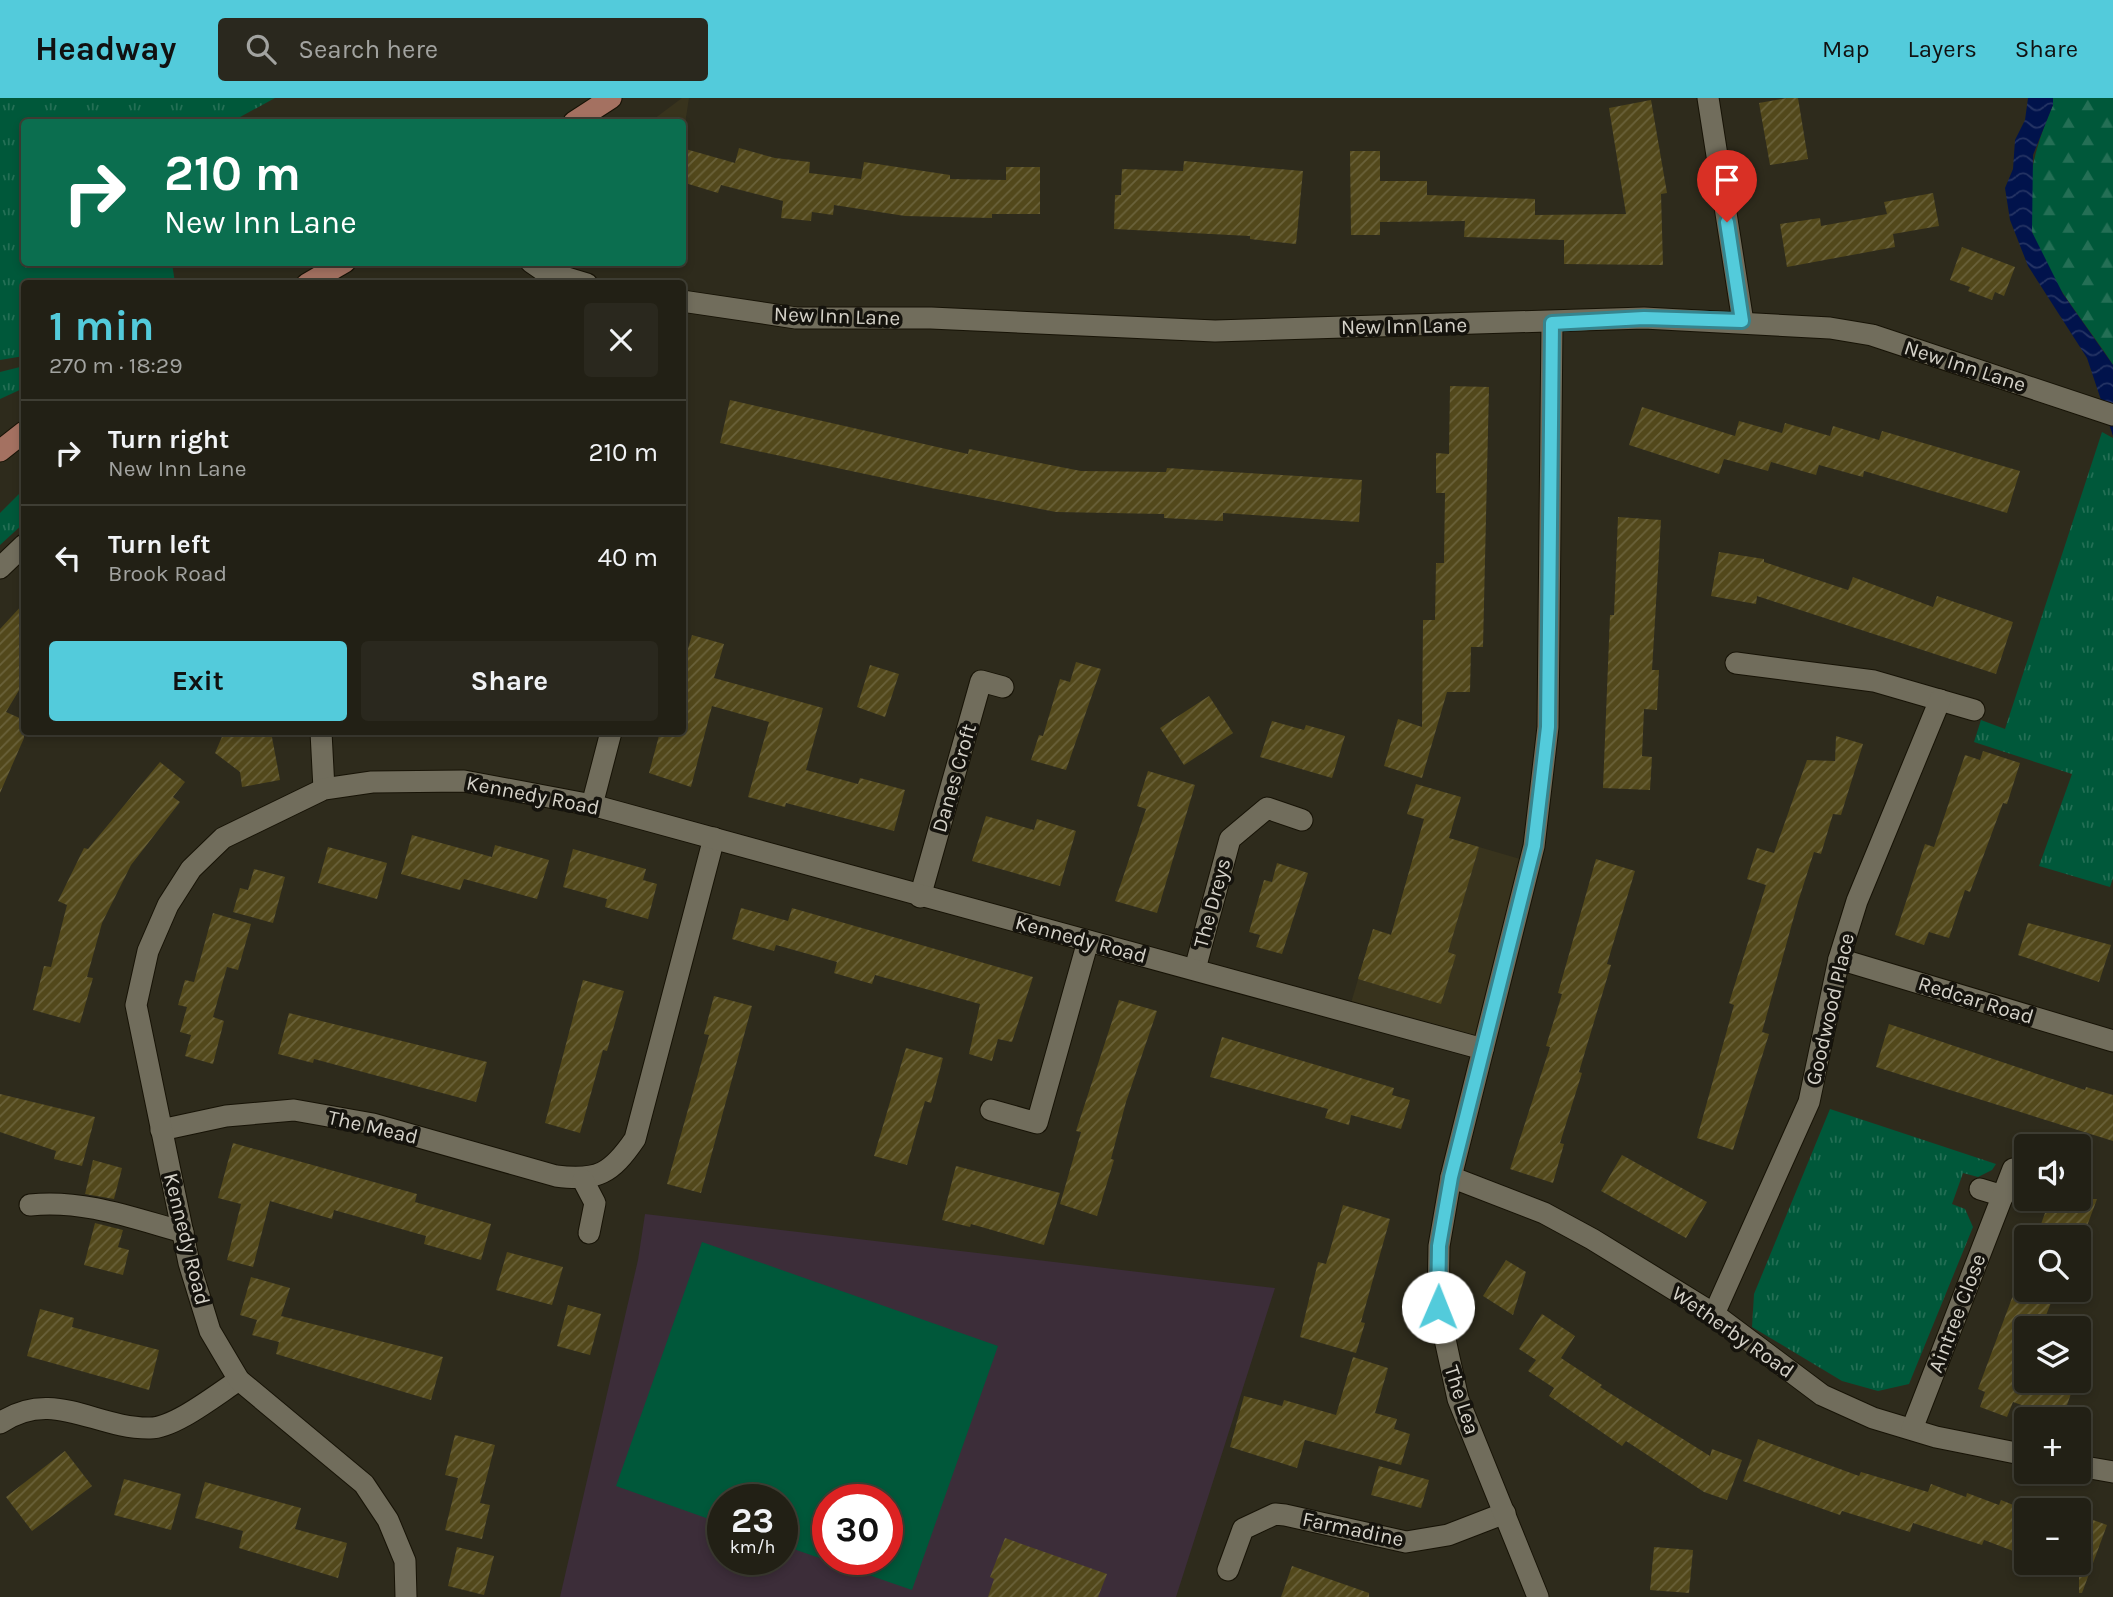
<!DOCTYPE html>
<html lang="en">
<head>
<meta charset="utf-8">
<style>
	body { margin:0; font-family:Karla,sans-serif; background:#2a281e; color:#f1f3f6; height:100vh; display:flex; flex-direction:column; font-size:26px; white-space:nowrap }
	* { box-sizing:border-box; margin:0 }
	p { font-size:23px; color:#a2a3a0 }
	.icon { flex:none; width:38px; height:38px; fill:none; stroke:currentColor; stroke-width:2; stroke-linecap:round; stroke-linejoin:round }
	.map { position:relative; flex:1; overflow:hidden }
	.drawer { position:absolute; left:21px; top:182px; width:665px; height:455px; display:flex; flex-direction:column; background:#222015; border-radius:7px; box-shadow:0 4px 10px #0003,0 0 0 2px #3f3e34 }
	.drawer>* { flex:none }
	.guide { position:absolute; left:21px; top:21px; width:665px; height:147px; border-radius:7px; box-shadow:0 4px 10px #0003,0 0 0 2px #3f3e34; background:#0b6e4f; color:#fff; overflow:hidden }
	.fabs { position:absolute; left:2014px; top:1036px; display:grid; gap:14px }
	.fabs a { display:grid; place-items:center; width:77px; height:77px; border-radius:7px; background:#222015; box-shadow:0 4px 10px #0003,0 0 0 2px #3f3e34; font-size:35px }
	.speed { position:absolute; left:707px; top:1386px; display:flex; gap:14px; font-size:35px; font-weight:700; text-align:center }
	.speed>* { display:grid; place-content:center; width:91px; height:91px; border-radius:50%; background:#222015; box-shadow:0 4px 10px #0003,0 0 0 2px #3f3e34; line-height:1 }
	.speed small { font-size:18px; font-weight:400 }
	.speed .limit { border:10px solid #d22; background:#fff; color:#111 }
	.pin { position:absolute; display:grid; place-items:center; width:60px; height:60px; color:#fff; margin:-72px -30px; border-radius:50% 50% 50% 0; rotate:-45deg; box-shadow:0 0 7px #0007 }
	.pin .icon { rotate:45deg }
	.me { position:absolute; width:77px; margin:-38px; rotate:1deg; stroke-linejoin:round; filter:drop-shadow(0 0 5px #0008) }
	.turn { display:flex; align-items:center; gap:24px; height:147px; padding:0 28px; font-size:32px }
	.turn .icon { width:91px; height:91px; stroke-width:2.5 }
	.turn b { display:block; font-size:49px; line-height:60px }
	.round { display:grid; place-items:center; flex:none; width:74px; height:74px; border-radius:7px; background:#2a281e }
	.head { display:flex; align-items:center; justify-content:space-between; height:119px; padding:0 28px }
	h1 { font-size:42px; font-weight:700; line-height:52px; color:#53cbdb }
	.primary-button { display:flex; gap:14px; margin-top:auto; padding:14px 28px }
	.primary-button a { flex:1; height:80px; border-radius:7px; background:#53cbdb; color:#111; font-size:28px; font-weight:700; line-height:80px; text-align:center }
	.primary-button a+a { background:#2a281e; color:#f1f3f6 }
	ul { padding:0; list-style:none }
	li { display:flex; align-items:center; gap:21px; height:105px; padding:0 28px; border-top:2px solid #3f3e34 }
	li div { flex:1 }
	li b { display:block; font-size:26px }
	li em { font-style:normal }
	header { display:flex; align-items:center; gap:42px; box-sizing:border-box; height:98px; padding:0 35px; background:#53cbdb; color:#111 }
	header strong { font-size:33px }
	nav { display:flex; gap:38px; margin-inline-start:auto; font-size:24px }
	.search { width:490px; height:63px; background:#2a281e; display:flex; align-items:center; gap:18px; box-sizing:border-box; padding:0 24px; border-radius:7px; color:#a2a3a0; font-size:26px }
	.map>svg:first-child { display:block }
	.built { fill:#38331d }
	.education { fill:#3c2d39; fill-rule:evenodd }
	.grass { fill:url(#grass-tufts) }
	.forest { fill:url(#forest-firs) }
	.garden { fill:#00583a; fill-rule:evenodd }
	.water { fill:url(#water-waves) }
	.building { fill:url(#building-hatch) }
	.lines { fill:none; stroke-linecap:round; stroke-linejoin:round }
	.minor-casing { stroke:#171306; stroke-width:23 }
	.major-casing { stroke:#171306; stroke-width:23 }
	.minor { stroke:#716d5c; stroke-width:21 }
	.major { stroke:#a47161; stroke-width:21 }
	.route-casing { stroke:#36848e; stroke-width:18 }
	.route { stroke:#53cbdb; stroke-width:12 }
	.labels { text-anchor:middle; stroke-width:7; stroke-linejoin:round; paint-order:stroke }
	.street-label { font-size:21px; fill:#d5d2c9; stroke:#15130d }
</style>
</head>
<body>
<header>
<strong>Headway</strong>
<div class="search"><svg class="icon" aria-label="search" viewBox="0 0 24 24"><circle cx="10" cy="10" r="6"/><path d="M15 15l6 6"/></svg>Search here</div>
<nav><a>Map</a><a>Layers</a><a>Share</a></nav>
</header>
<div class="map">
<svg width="2113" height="1499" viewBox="0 0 2113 1499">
	<defs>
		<pattern id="grass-tufts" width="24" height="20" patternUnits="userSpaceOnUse" patternTransform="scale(1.75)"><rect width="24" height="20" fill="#00583a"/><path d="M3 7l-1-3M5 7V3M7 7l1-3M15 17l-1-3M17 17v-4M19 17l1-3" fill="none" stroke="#246f55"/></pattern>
		<pattern id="forest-firs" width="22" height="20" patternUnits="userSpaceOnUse" patternTransform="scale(1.75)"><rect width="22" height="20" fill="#00583a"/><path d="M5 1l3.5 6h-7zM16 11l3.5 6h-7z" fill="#246f55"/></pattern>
		<pattern id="water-waves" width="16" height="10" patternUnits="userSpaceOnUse" patternTransform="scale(1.75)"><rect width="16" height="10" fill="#01134c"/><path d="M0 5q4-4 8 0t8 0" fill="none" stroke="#253464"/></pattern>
		<pattern id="building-hatch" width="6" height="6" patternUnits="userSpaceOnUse" patternTransform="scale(1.75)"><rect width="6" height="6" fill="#52481b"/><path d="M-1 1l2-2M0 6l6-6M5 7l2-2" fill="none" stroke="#6a623b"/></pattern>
	</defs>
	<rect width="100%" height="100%" fill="#2e2b1c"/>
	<g class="built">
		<path d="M682,0H689L683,39L682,24H650Z"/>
		<path d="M1421,732L1530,764L1483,951L1348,915L1373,831L1391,836Z"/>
	</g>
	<path class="education" d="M645,1116L1275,1190L1176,1499H560L638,1162ZM723,1402H782V1461H723ZM828,1402H887V1461H828Z"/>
	<g class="grass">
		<path d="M0,0H275L231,24H24V164L172,165L175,185L24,186V258L0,262Z"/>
		<path d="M24,268V290L0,301V274Z"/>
		<path d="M2102,334L2113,340V780L2110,789L2039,768L2072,676L1974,644L1981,622L2005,631Z"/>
		<path d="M24,391V425L0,447V415Z"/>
		<path d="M1830,1011L1996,1066L1992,1072L1978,1079L1963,1075L1952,1106L1965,1111L1973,1129L1909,1286L1878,1293L1842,1283L1752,1229L1754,1196Z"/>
	</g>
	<path class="forest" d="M2053,0H2113V267C2091,231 2040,173 2032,133C2023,90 2036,46 2053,7Z"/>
	<path class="garden" d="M702,1144L998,1248L912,1492L782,1447V1402H723V1426L616,1388ZM828,1402H887V1461H828Z"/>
	<path class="water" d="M2028,0H2053V7L2033,57L2032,134L2063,196L2113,267V338L2087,260L2028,168L2010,122L2005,90L2013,71L2015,42L2025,22Z"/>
	<g class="building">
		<path d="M1787,0H1798L1808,61L1770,67L1759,5Z"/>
		<path d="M1651,2L1667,95L1661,96L1663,167L1564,166V142L1464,139L1465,123L1380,124V137H1351L1350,53H1380V83H1427V97L1535,101V117L1626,116L1609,10Z"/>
		<path d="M682,50L735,65L739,50L775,60L810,64L809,75L861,81L864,64L950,77V81L1006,82V69H1040V116H992V120L905,118L834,107L833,117L812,114L811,123L781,120L783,103L721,87L718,95L682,84Z"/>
		<path d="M1184,63L1303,73L1296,146L1250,141V138L1114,131L1115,97H1121L1122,71L1183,73Z"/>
		<path d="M1933,95L1939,128L1893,136L1895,149L1787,169L1780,126L1820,120L1821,128L1887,116L1884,104Z"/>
		<path d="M1962,149L2015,169L2004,198L1995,194L1992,202L1968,193L1970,189L1950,182Z"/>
		<path d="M1450,288L1489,289L1483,549H1471L1470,594H1447L1422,680L1384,668L1398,621L1422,629L1423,522H1435L1436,465H1444L1445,395H1436V355L1449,356Z"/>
		<path d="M730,302L968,356L969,351L1081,373L1166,374L1167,370L1362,382L1359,424L1223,415V423L1164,420V416L1056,414L931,390L720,345Z"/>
		<path d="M1642,309L1735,338L1739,323L1782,335L1785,325L1830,338L1833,328L1879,342L1882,333L2020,373L2007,415L1864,373L1863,379L1819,367L1816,377L1771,364L1768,373L1724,361L1719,376L1629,347Z"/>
		<path d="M1618,419L1661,422L1652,572H1659L1657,612L1644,611L1642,658L1652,659L1650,692L1603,690L1610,517H1614Z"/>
		<path d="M1719,454L1764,461V464L1848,492L1853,479L1933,509L1937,498L2013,524L1996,576L1757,498L1756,506L1711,498Z"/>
		<path d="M24,505V584L6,614L24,622V640L0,695V531Z"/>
		<path d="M692,537L724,546L714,580L823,610L806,672L858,686L860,680L905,692L894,733L786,705L785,709L748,699L769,624L712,608L691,689L649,675L660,634H682V571Z"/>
		<path d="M1076,564L1101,571L1066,672L1031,662L1039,637L1043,638L1060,581L1070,584Z"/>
		<path d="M870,567L899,576L885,619L857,609Z"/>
		<path d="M1209,598L1233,635L1184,667L1160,630Z"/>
		<path d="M1272,623L1304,632L1306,627L1345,638L1332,680L1260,659Z"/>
		<path d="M224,634H271L280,682L242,689L240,674L215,655Z"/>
		<path d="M1836,638L1863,646L1841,717L1833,716L1821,756L1814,754L1798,804L1762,934L1769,936L1733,1052L1697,1040L1734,907L1729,905L1766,787L1747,781L1757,750L1774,755L1807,662L1835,663Z"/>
		<path d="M1983,653L2020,665L2007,706L2003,705L1970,794L1965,792L1949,840L1929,834L1924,847L1895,837L1925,746L1934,749L1965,657L1980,662Z"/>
		<path d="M160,664L185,684L173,699L180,704L131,767L102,825L87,879L93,880L80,925L33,912L44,868L51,869L67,807L58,803L84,750L88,751Z"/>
		<path d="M1148,673L1195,687L1157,815L1115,803L1146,711L1137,708Z"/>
		<path d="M1416,686L1461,699L1449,740L1479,749L1448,854L1456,857L1441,906L1358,881L1373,831L1391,837L1424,721L1407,716Z"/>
		<path d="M986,718L1034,732L1037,721L1076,733L1060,788L972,763Z"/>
		<path d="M412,737L492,759L495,747L549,762L537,801L464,781L460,792L401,776Z"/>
		<path d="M328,749L387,765L377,801L318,785Z"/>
		<path d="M573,751L646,771L643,782L657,786L648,821L605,809L607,801L563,789Z"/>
		<path d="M1596,761L1635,773L1607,866L1611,867L1579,974L1582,975L1560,1045L1564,1046L1553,1085L1510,1071L1550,949L1546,948L1562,896L1558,895Z"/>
		<path d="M1277,765L1308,775L1282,856L1256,849L1260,837L1249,834L1264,782L1272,784Z"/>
		<path d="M254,771L285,779L273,825L233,814L240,790L248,792Z"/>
		<path d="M741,810L788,823L792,810L1033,879L1012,944L998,941L992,963L969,956L980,906L875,877L872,886L834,875L837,864L776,847L774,853L732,841Z"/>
		<path d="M213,815L251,826L238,872L227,869L213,919L224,923L213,966L185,958L191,937L180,934L187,909L178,907L185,882L194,884Z"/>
		<path d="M2028,825L2111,847L2099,884L2018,857Z"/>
		<path d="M583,882L624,893L607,953L603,952L580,1035L545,1025Z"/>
		<path d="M714,898L752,908L701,1095L667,1086L709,937L704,936Z"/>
		<path d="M1119,902L1157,913L1126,1004L1111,1061L1114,1062L1097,1118L1060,1106L1081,1034L1076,1033Z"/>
		<path d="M289,915L487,964L476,1004L314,961L313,965L278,956Z"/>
		<path d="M1889,926L2085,992L2086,989L2113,997V1043L1876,969Z"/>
		<path d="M1222,939L1394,990L1392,997L1410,1002L1401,1031L1351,1017L1349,1027L1325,1020L1328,1011L1210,979Z"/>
		<path d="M906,950L943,960L931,1005L925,1003L907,1067L874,1058Z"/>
		<path d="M0,996L95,1019L82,1068L54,1061L56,1053L0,1034Z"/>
		<path d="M233,1045L417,1096L415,1104L491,1126L481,1162L424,1146L426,1138L334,1112L332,1121L270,1103L253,1169L227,1162L241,1106L218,1100Z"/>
		<path d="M1622,1057L1707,1104L1686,1140L1601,1093Z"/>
		<path d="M93,1062L122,1070L114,1101L85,1096Z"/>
		<path d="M956,1068L1060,1095L1044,1147L971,1126L970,1129L942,1122Z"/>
		<path d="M2050,1101H2097L2081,1144L2079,1139H2069L2040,1129Z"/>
		<path d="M1343,1107L1390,1121L1361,1224L1365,1225L1356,1255L1300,1239L1318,1164L1326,1166Z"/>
		<path d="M95,1125L123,1132L118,1149L129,1152L123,1177L84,1167Z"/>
		<path d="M507,1154L563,1169L552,1207L496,1192Z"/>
		<path d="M1506,1162L1526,1174L1513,1217L1483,1198Z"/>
		<path d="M2024,1168H2026V1192H2056L2041,1230H2026V1283H2054L2073,1290L2062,1321L2013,1304L2007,1319L1980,1309L1985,1294L1978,1291Z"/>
		<path d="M251,1179L290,1190L281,1218L443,1259L431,1302L276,1256L279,1244L252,1237L257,1222L240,1217Z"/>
		<path d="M568,1207L601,1216L590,1257L557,1248Z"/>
		<path d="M40,1211L74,1220L72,1229L159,1252L149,1292L27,1258Z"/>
		<path d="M1542,1216L1575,1238L1561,1260L1602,1287L1600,1289L1710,1358L1712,1351L1742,1362L1727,1402L1704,1394L1626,1343L1622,1348L1549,1298L1554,1290L1528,1273L1536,1262L1519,1251Z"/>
		<path d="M1353,1259L1388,1270L1375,1315L1397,1321L1394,1331L1410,1336L1401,1367L1305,1342L1297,1370L1230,1349L1244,1298L1282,1308L1284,1302L1336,1317Z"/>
		<path d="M455,1337L495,1347L480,1405L490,1407L482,1441L445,1432L458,1380L445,1377Z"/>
		<path d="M1758,1341L1859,1378L1861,1374L1928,1394L1931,1386L1966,1399L1967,1395L1999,1407L2001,1402L2026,1412V1453L2018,1450L2016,1454L1984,1442L1982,1447L1913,1425L1910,1434L1842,1413L1840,1417L1743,1383Z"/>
		<path d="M65,1353L92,1388L32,1433L6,1399Z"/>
		<path d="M1379,1368L1429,1382L1421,1410L1371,1397Z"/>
		<path d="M124,1381L181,1396L171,1432L114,1417Z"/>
		<path d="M205,1384L301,1410L295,1431L347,1445L338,1480L239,1450L243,1433L195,1420Z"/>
		<path d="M2079,1417L2107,1427L2082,1495H2079Z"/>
		<path d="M1005,1440L1107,1476L1098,1499H988L994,1481L990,1479Z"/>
		<path d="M457,1449L494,1458L484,1497L448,1488Z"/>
		<path d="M1654,1449L1693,1452L1689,1495L1650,1492Z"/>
		<path d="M1292,1468L1369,1495V1499H1281Z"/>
	</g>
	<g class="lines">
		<g class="minor-casing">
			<g id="minor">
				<path d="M1708,0L1743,224"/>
				<path d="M531,164L544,173L587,186"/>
				<path d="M682,203L796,220H931L1215,233L1644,220L1830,230L1872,237L2113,317"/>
				<path d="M0,470L24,447"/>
				<path d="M1736,565L1874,583L1974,612"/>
				<path d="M321,634L324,691"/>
				<path d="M592,707L611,634"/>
				<path d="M920,799L981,583L1003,589"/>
				<path d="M1839,861L2113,943"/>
				<path d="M1195,871L1230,741L1267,710L1302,722"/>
				<path d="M991,1012L1037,1025L1088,843"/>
				<path d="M161,1032L226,1018L294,1012L373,1026L556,1078C598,1083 611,1076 635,1041L714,740"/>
				<path d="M1451,1079L1544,1115L1592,1141L1714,1216L1822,1297L1873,1320L1936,1339L2026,1357"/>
				<path d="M583,1082L595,1105L589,1135"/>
				<path d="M1980,1091L2003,1098"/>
				<path d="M30,1107C82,1101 133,1120 183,1134"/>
				<path d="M1714,1216L1809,1004L1839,861L1857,803L1940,602"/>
				<path d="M0,1325C53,1289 95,1331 150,1330C175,1330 217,1296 239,1282"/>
				<path d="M1912,1331L2013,1071"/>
				<path d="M2079,1368L2113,1374"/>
				<path d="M1228,1472L1243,1431L1275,1416L1285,1417L1406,1444L1448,1437L1505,1415"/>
				<path d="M406,1499L405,1463L388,1422L364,1386L239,1282L210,1233L189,1165L136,907L148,853L168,807L191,771L223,740L324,691L372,684L464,683L592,707L1483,951"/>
				<path d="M1538,1499L1458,1301L1438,1209L1439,1148L1451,1079L1534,748L1548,629L1552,225"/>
			</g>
		</g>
		<g class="major-casing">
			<g id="major">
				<path d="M574,24L611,0"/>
				<path d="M307,186L345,164"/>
				<path d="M0,353L24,334"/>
			</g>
		</g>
		<use href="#minor" class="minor"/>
		<use href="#major" class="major"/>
	</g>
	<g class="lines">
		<g class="route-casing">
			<path id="route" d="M1438,1209L1439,1148L1451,1079L1534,748L1548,629L1552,225L1644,220L1742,223L1727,124"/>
		</g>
		<use href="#route" class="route"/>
	</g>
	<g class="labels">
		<g class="street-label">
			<text transform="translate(837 218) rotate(2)" y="7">New Inn Lane</text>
			<text transform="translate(1404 228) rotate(-1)" y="7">New Inn Lane</text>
			<text transform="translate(1965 268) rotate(18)" y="7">New Inn Lane</text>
			<text transform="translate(954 680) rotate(-74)" y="7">Danes Croft</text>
			<text transform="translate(533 697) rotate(11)" y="7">Kennedy Road</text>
			<text transform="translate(1212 805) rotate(-75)" y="7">The Dreys</text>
			<text transform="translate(1081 841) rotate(15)" y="7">Kennedy Road</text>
			<text transform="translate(1976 902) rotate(17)" y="7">Redcar Road</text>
			<text transform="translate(1830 911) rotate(-77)" y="7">Goodwood Place</text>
			<text transform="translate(373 1029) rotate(13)" y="7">The Mead</text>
			<text transform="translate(187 1141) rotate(76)" y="7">Kennedy Road</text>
			<text transform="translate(1957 1215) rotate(-69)" y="7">Aintree Close</text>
			<text transform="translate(1733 1234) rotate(35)" y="7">Wetherby Road</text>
			<text transform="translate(1462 1302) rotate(72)" y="7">The Lea</text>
			<text transform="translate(1353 1431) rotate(12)" y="7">Farmadine</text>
		</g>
	</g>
</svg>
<div class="fabs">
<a><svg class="icon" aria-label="sound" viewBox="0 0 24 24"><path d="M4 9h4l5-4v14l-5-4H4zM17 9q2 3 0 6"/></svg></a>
<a><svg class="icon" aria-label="search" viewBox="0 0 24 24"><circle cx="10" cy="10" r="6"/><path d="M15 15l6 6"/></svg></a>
<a><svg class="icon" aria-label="layers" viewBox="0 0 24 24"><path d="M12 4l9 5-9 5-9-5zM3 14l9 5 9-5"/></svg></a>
<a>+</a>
<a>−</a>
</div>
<div class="speed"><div>23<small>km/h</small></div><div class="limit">30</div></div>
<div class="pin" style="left:1727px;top:124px;background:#d93025"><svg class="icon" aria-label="arrive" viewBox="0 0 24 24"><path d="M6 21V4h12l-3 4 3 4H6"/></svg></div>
<svg class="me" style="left:1438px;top:1209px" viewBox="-20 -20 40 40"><circle r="19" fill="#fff"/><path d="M0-13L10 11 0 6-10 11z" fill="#53cbdb"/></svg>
<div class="guide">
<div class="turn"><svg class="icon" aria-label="right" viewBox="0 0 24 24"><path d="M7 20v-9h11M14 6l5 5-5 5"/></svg><div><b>210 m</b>New Inn Lane</div></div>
</div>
<section class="drawer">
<div class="head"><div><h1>1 min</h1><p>270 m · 18:29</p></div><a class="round"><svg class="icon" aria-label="close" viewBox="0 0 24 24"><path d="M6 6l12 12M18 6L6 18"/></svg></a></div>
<ul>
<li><svg class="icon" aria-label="right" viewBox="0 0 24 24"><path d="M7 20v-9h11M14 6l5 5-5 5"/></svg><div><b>Turn right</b><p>New Inn Lane</p></div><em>210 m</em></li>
<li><svg class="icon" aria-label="left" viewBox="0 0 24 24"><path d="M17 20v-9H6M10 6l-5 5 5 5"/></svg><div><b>Turn left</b><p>Brook Road</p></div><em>40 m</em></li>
</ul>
<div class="primary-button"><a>Exit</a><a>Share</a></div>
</section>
</div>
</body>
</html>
